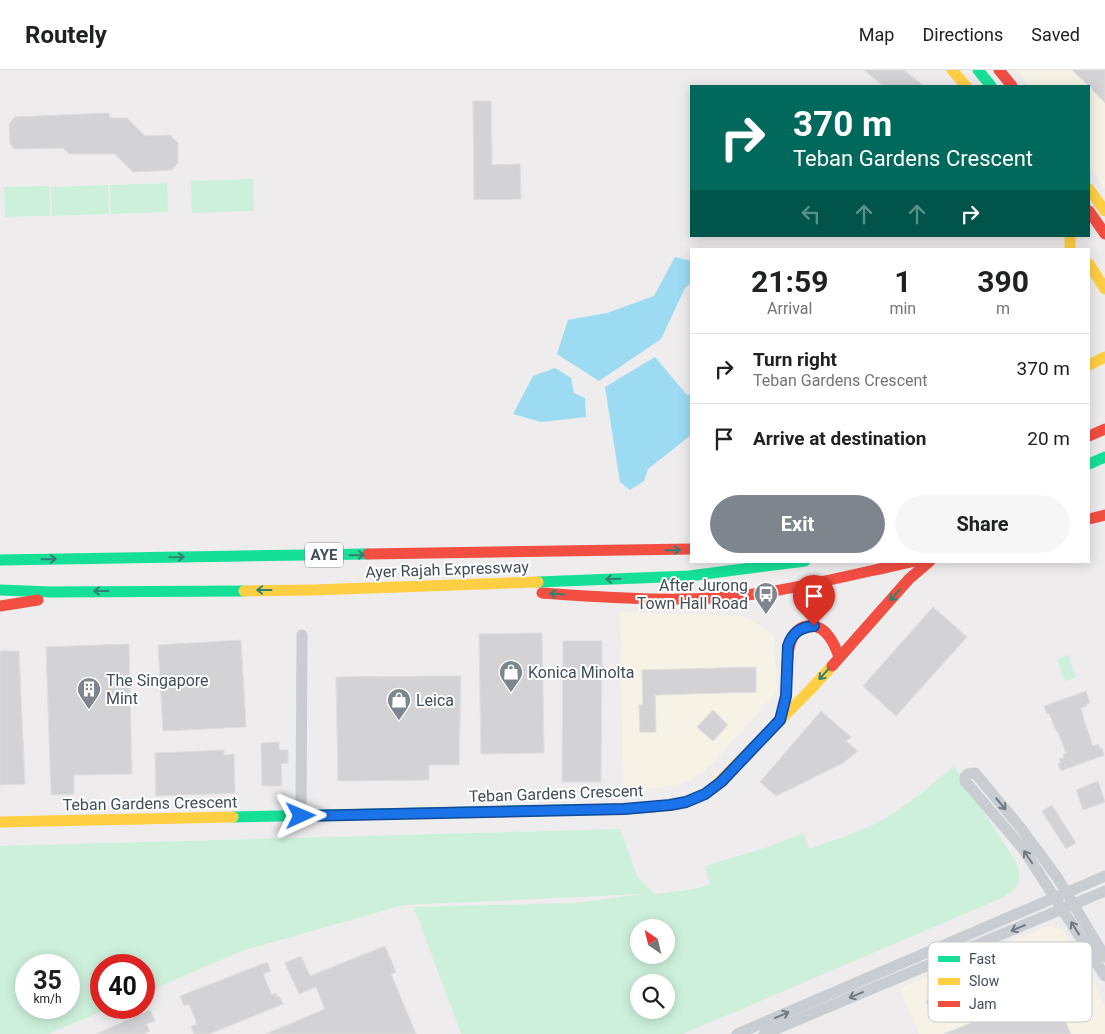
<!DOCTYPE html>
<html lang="en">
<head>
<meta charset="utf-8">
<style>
	body { margin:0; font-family:Roboto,sans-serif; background:#f6f6f6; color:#202124; height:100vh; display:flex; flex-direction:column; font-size:19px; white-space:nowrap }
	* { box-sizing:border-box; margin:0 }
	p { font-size:16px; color:#757577 }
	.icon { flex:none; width:28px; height:28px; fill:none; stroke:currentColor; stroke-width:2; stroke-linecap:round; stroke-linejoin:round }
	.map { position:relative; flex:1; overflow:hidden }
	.sheet { position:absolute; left:690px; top:178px; width:400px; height:315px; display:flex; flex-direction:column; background:#fff; border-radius:0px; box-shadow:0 2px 12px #0003 }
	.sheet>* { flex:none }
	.top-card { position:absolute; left:690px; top:15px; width:400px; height:152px; border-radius:0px; box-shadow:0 2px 12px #0003; background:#00695c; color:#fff; overflow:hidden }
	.needle { width:32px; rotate:325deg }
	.tools { position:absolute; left:630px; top:849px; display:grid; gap:10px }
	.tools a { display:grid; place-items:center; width:45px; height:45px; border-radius:50%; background:#fff; box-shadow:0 2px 12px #0003; font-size:25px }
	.speed { position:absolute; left:15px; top:884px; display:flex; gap:10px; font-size:25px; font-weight:700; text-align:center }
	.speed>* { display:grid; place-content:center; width:65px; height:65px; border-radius:50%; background:#fff; box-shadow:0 2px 12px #0003; line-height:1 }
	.speed small { font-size:12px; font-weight:400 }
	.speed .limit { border:8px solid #d22; background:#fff; color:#111 }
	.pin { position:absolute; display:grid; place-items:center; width:42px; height:42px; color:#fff; margin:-51px -21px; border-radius:50% 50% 50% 0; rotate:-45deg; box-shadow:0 0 5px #0007 }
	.pin .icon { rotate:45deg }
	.me { position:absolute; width:55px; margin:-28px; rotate:89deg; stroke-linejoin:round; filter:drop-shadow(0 0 4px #0008) }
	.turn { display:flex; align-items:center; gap:18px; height:105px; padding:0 20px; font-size:22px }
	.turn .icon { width:65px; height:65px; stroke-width:2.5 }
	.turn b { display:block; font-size:35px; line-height:42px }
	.lanes { display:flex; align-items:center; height:48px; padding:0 20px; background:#0003; justify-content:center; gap:25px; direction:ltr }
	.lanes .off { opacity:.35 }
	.eta { display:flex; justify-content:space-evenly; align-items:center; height:85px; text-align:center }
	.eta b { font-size:30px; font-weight:700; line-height:35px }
	.primary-button { display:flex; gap:10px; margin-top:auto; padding:10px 20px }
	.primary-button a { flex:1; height:58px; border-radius:30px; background:#7e858d; color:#fff; font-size:20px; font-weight:700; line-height:58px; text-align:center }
	.primary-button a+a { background:#f6f6f6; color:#202124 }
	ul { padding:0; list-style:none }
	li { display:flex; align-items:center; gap:15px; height:70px; padding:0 20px; border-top:1px solid #e0e0e0 }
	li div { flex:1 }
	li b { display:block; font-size:19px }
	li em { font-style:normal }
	header { display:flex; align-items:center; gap:30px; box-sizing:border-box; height:70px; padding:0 25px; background:#fff; border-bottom:1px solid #e0e0e0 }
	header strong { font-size:24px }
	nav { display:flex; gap:28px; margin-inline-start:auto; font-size:18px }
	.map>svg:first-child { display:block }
	.commercial { fill:#f6f2e5 }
	.green { fill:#cdf0dc; fill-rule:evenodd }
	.water { fill:#9ddbf2 }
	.building { fill:#d3d3d5; stroke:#dededf }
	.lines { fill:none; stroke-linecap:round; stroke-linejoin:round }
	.street { stroke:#c9cdd1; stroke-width:11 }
	.fast { stroke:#16e098; stroke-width:11 }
	.slow { stroke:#ffcf43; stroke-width:11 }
	.jam { stroke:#f24e42; stroke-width:11 }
	.oneway { stroke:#338070 }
	.oneway2 { stroke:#717a84 }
	.route-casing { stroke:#114b97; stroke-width:12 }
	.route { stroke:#1a73e8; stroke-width:9 }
	.labels { text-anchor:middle; stroke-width:4; stroke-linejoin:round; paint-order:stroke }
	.shield { fill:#fff; stroke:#7b828c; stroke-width:1 }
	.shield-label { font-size:15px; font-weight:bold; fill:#424d5a }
	.street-label { font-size:16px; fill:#424d5a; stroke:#fff }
	.poi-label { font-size:16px; fill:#424d5a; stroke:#fff; text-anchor:start }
	.key { fill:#fff; stroke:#c6cace; stroke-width:1 }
	.key-label { font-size:14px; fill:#424d5a }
</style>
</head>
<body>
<header>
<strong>Routely</strong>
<nav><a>Map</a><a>Directions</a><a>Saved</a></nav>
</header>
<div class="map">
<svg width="1105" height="964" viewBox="0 0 1105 964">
	<rect width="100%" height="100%" fill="#eeecec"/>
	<g class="commercial">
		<path d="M1017,0H1105V119L1089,97V16H1029Z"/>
		<path d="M620,542L745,546L774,565L777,621L715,691L704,701L691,710L678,715L623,722Z"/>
		<path d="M1048,856L1063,860L1084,894L1105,936V964H919L900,918Z"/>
	</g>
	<g class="green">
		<path d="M253,109L254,141L192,143L191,111Z"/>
		<path d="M167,113L168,142L111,144L110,115Z"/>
		<path d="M108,115L109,144L52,146L51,117Z"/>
		<path d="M50,116V146L5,147L4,117Z"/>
		<path d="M1068,585L1076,608L1065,611L1057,589Z"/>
		<path d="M954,696L1016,792C1022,810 1020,817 1004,827L683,964H461L414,837L574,833L644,824L404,835L242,881L144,923V895H101V938H110L48,964H0V776L620,759L637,806L655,824L696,819L710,814L705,796L771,776L803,763L809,779C834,770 861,762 884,749C909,734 932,715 954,696ZM639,858H666V885H639ZM26,895H69V938H26ZM639,912H666V940H639Z"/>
	</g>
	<g class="water">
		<path d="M675,187L691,191V213L685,218L661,269L599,311L557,284L568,250L607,243L654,226Z"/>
		<path d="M655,287L687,325L691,324V365L648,399L644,411L630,420L620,412L605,317Z"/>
		<path d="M555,298L571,308L574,323L585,328L586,347L541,352L513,344L533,306Z"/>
	</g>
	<g class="building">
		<path d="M864,0H904L924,16H884Z"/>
		<path d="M1072,0H1105V33L1089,16Z"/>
		<path d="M473,31H491L492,95L520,94L521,129L474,130Z"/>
		<path d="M109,43L110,48H127L145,66L170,65L178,73V93L172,100L133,102L115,84H69L63,78L14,79L10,74L9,54L15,47Z"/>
		<path d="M933,537L967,567L896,646L863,616Z"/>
		<path d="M542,563L544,683L481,684L479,564Z"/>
		<path d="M241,570L246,657L163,661L158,575Z"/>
		<path d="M563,571H602L601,712H562Z"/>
		<path d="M129,574L132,704L74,705V724L51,725L46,577Z"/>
		<path d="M0,581H19L25,714L0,715Z"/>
		<path d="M756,597V622L655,625L656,662H640L639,635H643L642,600Z"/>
		<path d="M461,606L459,695H429V710L338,711L336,607Z"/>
		<path d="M1086,621L1090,633L1086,634L1087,636L1081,638L1084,650L1093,676L1098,674L1100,678H1102L1104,685L1061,701L1058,694L1061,693L1059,689L1064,687L1063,685L1066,683L1058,662L1057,663L1049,643L1047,644L1044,636Z"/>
		<path d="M713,640L728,655L713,671L697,657Z"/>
		<path d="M821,641L851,667L846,671L858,681L843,693L776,726L760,712Z"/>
		<path d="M279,672V680H288V693L281,694L282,716H262L261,673Z"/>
		<path d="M224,680V685L234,684L235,723L156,726L155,683Z"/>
		<path d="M1098,711L1105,732L1083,740L1076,720Z"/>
		<path d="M1052,735L1076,773L1066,779L1042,741Z"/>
		<path d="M385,876L396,902L391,904L416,964H266L325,939L316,917L299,924L285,893L301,886L310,906Z"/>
		<path d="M1041,883L1048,897L1040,900L1042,905L939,947L937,943L932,946L926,931Z"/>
		<path d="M267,892L271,901L263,904L272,925L276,923L277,927L279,926L283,934L209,964H194L191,956L196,955V951L189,934L184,936L180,926Z"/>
		<path d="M1048,921L1050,927L1057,924L1063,939L1060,940L1071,964H944Z"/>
		<path d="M150,940L155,951L146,954L150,961L144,964H96Z"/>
	</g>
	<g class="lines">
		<g class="street">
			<path d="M301,746L302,565"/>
			<path d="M1105,887L1057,807L1020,757L975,703L968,704L965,707V711L1024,780L1105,906"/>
			<path d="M737,964L1105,806"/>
			<path d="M764,964L1105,821"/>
		</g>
		<g class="fast">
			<path d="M978,0L991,16"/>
			<path d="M1089,394L1105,387"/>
			<path d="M0,490L368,484"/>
			<path d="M538,512L689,506L805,491"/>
			<path d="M0,520L51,522L244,521"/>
			<path d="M233,747L624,739L653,737"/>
		</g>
		<g class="slow">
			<path d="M952,0L966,16"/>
			<path d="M1089,119L1105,141"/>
			<path d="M1070,166V179"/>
			<path d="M1089,194L1105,219"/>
			<path d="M1089,295L1105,287"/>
			<path d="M244,521L313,520L538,512"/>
			<path d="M653,737C674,735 696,732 713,718L810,620L832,596"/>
			<path d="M0,752L233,747"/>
		</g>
		<g class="jam">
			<path d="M999,0L1012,16"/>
			<path d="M1089,141L1105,164"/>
			<path d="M1089,366L1105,359"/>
			<path d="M1089,449L1105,445"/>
			<path d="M368,484L691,479"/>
			<path d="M542,523C615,528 690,534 762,523C813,515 864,502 915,491"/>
			<path d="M0,536L38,530"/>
			<path d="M832,596L909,509L930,491"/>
			<path d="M781,648C783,639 786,631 786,622C788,602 782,553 813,556C828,558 835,575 839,587"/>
		</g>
	</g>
	<defs><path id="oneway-shaft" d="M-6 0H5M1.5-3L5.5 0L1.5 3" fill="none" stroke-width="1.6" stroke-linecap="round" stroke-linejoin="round" transform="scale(1.25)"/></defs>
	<g class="oneway">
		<use href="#oneway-shaft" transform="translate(673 480) rotate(-1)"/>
		<use href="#oneway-shaft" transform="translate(357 485) rotate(-1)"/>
		<use href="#oneway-shaft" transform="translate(177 487) rotate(-1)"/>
		<use href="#oneway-shaft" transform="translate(49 489) rotate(-1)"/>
		<use href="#oneway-shaft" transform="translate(613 509) rotate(178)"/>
		<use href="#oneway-shaft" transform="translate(264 520) rotate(180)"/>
		<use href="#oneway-shaft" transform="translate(101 521) rotate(180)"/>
		<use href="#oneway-shaft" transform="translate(557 524) rotate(-176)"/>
		<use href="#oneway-shaft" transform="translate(895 525) rotate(132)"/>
		<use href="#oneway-shaft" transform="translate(824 604) rotate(132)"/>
	</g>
	<g class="oneway2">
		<use href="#oneway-shaft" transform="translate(1001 734) rotate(50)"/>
		<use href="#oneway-shaft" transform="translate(1028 787) rotate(-124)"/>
		<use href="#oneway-shaft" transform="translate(1018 858) rotate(157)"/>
		<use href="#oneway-shaft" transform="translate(1075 858) rotate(-122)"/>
		<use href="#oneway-shaft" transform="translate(856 925) rotate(157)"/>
		<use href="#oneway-shaft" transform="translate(782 945) rotate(-23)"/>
	</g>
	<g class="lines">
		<g class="route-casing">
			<path id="route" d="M301,746L624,739L670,735L686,732L705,724L721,712L780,650L786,626L788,576C792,563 800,557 814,556"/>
		</g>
		<use href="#route" class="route"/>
	</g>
	<defs>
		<g id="bus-pin" transform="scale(1.25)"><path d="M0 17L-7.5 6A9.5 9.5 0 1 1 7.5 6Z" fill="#7e858d" stroke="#fff"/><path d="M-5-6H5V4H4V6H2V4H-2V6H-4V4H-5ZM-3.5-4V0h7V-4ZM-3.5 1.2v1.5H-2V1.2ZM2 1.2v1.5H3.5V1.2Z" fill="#fff"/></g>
		<g id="shop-pin" transform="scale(1.25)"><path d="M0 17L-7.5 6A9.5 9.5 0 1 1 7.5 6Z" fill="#7e858d" stroke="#fff"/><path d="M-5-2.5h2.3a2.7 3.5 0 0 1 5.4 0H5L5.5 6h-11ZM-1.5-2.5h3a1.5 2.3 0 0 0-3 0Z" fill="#fff"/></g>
		<g id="building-pin" transform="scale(1.25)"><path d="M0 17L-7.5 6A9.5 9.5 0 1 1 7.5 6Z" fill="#7e858d" stroke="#fff"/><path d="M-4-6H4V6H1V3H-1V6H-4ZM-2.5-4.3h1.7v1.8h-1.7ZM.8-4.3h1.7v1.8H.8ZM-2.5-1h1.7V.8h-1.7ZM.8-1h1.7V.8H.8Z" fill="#fff"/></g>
	</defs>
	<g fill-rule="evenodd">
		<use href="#bus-pin" x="766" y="524"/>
		<use href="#shop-pin" x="511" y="602"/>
		<use href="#building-pin" x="89" y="619"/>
		<use href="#shop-pin" x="399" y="630"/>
	</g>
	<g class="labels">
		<rect class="shield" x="305" y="472.5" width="38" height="25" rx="4"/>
		<g class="shield-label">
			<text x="324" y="490">AYE</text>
		</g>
		<g class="street-label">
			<text transform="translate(447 499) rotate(-2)" y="6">Ayer Rajah Expressway</text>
			<text transform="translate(556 723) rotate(-2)" y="6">Teban Gardens Crescent</text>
			<text transform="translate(150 733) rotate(-1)" y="6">Teban Gardens Crescent</text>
		</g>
		<g class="poi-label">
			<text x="748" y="521" text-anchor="end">After Jurong<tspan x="748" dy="18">Town Hall Road</tspan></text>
			<text x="528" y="608">Konica Minolta</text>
			<text x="106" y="616">The Singapore<tspan x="106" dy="18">Mint</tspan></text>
			<text x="416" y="636">Leica</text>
		</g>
	</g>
	<rect x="928" y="872" width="164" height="80" rx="8" class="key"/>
	<rect x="938" y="886" width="22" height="6" fill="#16e098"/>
	<rect x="938" y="908" width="22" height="7" fill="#ffcf43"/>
	<rect x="938" y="931" width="22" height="6" fill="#f24e42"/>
	<g class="key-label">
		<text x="969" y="894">Fast</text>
		<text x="969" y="916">Slow</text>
		<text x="969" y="939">Jam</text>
	</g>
</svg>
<div class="tools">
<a><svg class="needle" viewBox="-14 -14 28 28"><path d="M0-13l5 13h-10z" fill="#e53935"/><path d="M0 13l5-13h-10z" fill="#757577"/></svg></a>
<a><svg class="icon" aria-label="search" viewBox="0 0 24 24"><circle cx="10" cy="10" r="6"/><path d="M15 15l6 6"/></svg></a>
</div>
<div class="speed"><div>35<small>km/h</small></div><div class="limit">40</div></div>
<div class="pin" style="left:814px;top:556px;background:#d93025"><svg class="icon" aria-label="arrive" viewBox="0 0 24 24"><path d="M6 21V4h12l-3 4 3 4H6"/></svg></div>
<svg class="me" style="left:301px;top:746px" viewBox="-20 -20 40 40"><path d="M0-17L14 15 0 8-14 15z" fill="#1a73e8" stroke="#fff" stroke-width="4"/></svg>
<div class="top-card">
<div class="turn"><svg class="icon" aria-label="right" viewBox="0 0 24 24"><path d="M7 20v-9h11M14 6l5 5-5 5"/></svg><div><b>370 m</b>Teban Gardens Crescent</div></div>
<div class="lanes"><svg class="icon off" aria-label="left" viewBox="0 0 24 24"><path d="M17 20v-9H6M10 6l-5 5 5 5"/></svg><svg class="icon off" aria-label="ahead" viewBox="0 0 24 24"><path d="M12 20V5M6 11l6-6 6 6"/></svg><svg class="icon off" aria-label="ahead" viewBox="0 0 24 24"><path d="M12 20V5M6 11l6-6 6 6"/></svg><svg class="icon" aria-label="right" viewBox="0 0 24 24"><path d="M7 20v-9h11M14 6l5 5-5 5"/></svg></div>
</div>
<section class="sheet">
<div class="eta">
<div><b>21:59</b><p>Arrival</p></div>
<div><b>1</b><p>min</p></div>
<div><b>390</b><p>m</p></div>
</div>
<ul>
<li><svg class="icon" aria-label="right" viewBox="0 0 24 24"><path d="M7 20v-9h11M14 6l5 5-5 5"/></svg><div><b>Turn right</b><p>Teban Gardens Crescent</p></div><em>370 m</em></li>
<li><svg class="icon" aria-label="arrive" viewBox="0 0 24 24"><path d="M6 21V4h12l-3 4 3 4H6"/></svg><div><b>Arrive at destination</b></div><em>20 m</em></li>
</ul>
<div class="primary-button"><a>Exit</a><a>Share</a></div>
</section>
</div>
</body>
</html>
